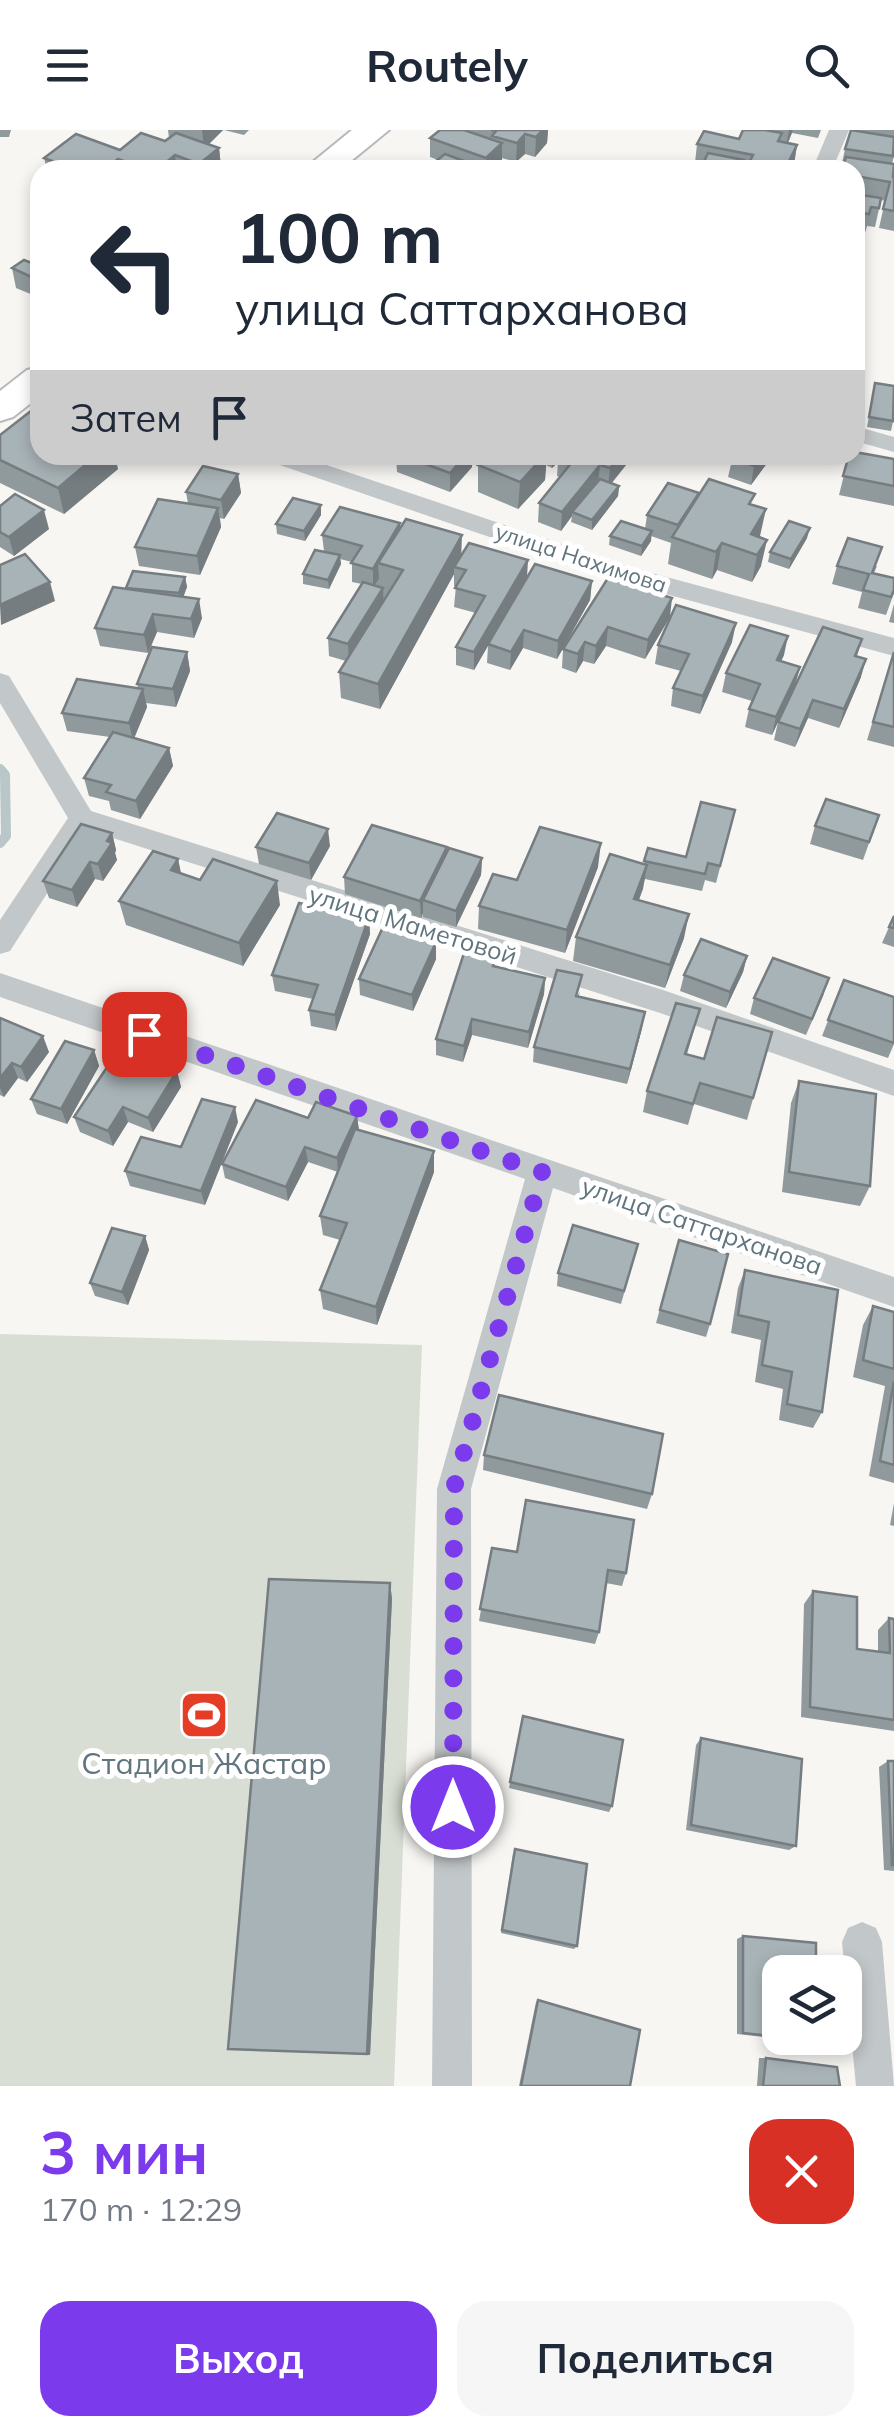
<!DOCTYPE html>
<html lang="ru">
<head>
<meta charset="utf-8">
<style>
	body { margin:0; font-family:Mulish,sans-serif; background:#f6f6f7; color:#1f2937; height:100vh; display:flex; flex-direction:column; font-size:38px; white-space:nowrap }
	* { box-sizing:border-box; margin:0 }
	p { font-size:32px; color:#747a83 }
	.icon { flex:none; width:55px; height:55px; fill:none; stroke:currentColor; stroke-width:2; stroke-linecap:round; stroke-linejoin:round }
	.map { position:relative; height:1956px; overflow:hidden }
	.sheet { display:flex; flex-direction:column; background:#fff; flex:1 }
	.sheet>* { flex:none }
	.hud { position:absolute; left:30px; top:30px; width:835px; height:305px; border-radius:30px; box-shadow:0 5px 15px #0003; background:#fff; color:#1f2937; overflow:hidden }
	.buttons { position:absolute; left:762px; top:1825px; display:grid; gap:20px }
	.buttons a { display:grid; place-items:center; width:100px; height:100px; border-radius:20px; background:#fff; box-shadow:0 5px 15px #0003; font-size:50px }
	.pin { position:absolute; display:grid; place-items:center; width:85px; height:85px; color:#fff; margin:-42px; border-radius:20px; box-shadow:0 5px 15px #0006 }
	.me { position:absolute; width:110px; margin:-55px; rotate:0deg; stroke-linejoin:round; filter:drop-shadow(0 0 8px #0008) }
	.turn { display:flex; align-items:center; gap:35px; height:210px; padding:0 40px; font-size:45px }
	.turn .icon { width:130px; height:130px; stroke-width:2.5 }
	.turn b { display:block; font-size:70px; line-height:85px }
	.then { display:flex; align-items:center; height:95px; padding:0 40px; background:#0003; gap:20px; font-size:38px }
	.round { display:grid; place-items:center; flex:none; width:105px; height:105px; border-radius:30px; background:#f6f6f7 }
	.overview { display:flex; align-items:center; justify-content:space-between; height:170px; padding:0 40px }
	h1 { font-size:60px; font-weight:700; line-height:75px; color:#7c3aed }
	.action { display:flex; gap:20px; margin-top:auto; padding:20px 40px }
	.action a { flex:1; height:115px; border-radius:30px; background:#7c3aed; color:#fff; font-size:40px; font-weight:700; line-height:115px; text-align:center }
	.action a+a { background:#f6f6f7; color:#1f2937 }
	header { display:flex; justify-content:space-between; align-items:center; height:130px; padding:0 40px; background:#fff; font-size:45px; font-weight:700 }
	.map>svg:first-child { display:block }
	.green { fill:#d9ded4 }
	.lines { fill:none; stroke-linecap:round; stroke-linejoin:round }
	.stream { stroke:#b9c7c9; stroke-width:10 }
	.primary-casing { stroke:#b5babd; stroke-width:4 }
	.minor { fill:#c2c7c9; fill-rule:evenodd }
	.primary { fill:#fff; fill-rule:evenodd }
	.wall { fill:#909a9d }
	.shaded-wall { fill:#767d80 }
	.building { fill:#a8b3b7; stroke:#767d80; stroke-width:2.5 }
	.route { stroke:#7c3aed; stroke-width:18; stroke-dasharray:0 32.4 }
	.labels { text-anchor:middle; stroke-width:10; stroke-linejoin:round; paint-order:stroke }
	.far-street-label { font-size:22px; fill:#61757f; stroke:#fff }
	.street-label { font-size:25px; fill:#61757f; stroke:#fff }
	.near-poi-label { font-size:30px; fill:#61757f; stroke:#fff }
</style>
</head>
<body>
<header><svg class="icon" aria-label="menu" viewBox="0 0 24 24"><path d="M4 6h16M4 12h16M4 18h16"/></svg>Routely<svg class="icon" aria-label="search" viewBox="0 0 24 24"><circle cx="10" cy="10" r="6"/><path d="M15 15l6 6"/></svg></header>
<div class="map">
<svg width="894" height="1956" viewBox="0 0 894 1956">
	<rect width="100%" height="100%" fill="#f7f6f3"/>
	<path class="green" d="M0,1204L422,1215L394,1956H0Z"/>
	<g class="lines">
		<path class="stream" d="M0,639L5,645L6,706L0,713"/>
		<g class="primary-casing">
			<g id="primary">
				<path d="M352,0H389L340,40H303Z"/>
				<path d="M40,237V266L13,287L0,291V261L27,240Z"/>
			</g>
		</g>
		<g class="minor">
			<path d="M829,0H849L832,40H812Z"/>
			<path d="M855,296L894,307V322L855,311Z"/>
			<path d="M262,325H297L633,438L894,508V526L618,451L265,330Z"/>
			<path d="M0,543L9,546L91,681L663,860L894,940V966L660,883L88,700L10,821L0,824V790L68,688L0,573Z"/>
			<path d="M0,843L894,1147V1177L553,1058L471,1359L472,1956H432L437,1359L525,1049L0,867Z"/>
			<path d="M862,1792L876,1798L882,1812L894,1956H856L842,1812L848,1798Z"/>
		</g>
		<use href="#primary" class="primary"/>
	</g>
	<g class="wall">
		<path d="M0,0H11L9,7H0Z"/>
		<path d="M168,0H223L209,14L219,18L221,37L218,40H47L44,28L120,20L165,11L169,8Z"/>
		<path d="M224,0H249L244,5Z"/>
		<path d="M440,0H548L547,13L535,27L525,24L516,32L502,28V33L494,40H431V35L438,30L430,27V8Z"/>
		<path d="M743,0H821L818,8L792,3L788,13L797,15L794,34L798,40H700L702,35L695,33L697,14L739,9Z"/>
		<path d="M854,0H894V26L892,34L893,47H894V101L879,98L885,71L881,70L875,97L867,96L865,103L855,102V40L841,38L845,19Z"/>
		<path d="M40,136V168L16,158L12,138Z"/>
		<path d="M875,253L894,287L891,301L867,297Z"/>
		<path d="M0,305L118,339L64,384L0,353Z"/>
		<path d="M396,325H472V337L450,362L397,342Z"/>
		<path d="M484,325H634L612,353L619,356L618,366L592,400L571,392L572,386L561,401L538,392L539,373L560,347L557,346L558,332L552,338L546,335L545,350L518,379L478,362V335L487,326Z"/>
		<path d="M729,325H773L751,355L728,347L733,326Z"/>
		<path d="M849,325L894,329V376L839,365Z"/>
		<path d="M238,344L241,363L224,389L220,388L221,397L200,445L139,436L135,417L188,374L186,362Z"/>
		<path d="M699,363L753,375L760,407L761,436L752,452L717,440L712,449L668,434L671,413L651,406V411L641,426L609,415L610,406L645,399L647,385Z"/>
		<path d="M0,376L49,399L14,426L0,417Z"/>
		<path d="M321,385L305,411L277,404L276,394Z"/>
		<path d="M401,397L462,425L527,448L592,451L590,470L557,529L523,518L510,540L487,533L488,516L474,540L456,535V517L476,483L454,477L456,456H454V444L380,579L341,568L339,542L346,531L329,526L328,508L362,454L352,452V432L340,429L341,434L329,459L303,454V444L324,421L322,405Z"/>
		<path d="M807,408L789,439L768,432L770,422Z"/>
		<path d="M837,436H877L874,443L894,448V463L886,485L858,478L862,462L832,454Z"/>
		<path d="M185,447L187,457L183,467L202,488L194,508L157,502L148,523L100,516L95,498L127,459Z"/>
		<path d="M608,448L670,487L645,529L606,516L594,534L583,531L576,543L562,538L563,519Z"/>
		<path d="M894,474V493L889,492Z"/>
		<path d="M862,509L857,526L861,547L839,598L808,588L795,617L774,610L778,592Z"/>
		<path d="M732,512L700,584L671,576L673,558L681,541L655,534L658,515Z"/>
		<path d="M187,522L190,541L176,577L146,573L147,577L134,608L169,618L173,636L140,689L111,680L109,671L89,666L84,648L110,607L67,601L62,583L138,558L137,554Z"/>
		<path d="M894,522V617L867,610Z"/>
		<path d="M784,525L781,531L800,537L795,555L772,605L745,597L749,579L752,571L722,562L726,543Z"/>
		<path d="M735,680L716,753L705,750L702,761L645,749L639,770L684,808L665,858L573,831L576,807L644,734L648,718L686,727Z"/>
		<path d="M879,685L863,730L810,714L815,696Z"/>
		<path d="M112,703L116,720L115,723L117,730L103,751L95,749L77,777L49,768L43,751Z"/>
		<path d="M330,716L311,750L259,734L256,717Z"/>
		<path d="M447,722L482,728L481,745L456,797L423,787V783L421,788L345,764L344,747Z"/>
		<path d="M178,729L181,744L280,775L243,836L126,795L119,771Z"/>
		<path d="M598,737L565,823L478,799L479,776L517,750Z"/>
		<path d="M894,786V817L882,813Z"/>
		<path d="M369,787L370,804L336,901L311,896L309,880L313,869L275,861L272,845Z"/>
		<path d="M747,826L743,842L726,878L680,861L684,845Z"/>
		<path d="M495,827V837L545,848L544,864L528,918L472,905L463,932L436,925V909Z"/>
		<path d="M436,829L413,881L360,865L359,849Z"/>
		<path d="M844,850L894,867V914L888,928L822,906Z"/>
		<path d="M580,862L578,867L642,898L627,954L533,932L534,917Z"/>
		<path d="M824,864L806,905L750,884L754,868Z"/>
		<path d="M700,879L687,924L704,929L772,902L747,990L694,974L688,995L643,982L647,961Z"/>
		<path d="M0,888L49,922L27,952L18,948L4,967L0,965Z"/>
		<path d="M94,920L99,936L67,994L37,984L31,969Z"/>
		<path d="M177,941L181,957L153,1002L128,992L113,1016L80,1002L74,987Z"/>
		<path d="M799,951L870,1056L860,1076L782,1062L791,973Z"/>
		<path d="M357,986L359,1000L434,1042L377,1195L323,1179L320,1160L340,1110L323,1105L320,1086L338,1042L308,1032L288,1071L225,1048L222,1034L308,988Z"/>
		<path d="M238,992L205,1075L130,1056L125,1041Z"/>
		<path d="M145,1106L149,1120L128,1175L95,1166L90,1153Z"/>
		<path d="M679,1110L710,1194L706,1207L656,1193Z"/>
		<path d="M638,1114L621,1174L557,1156L558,1143Z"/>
		<path d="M745,1140L822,1282L813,1298L779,1290L783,1259L755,1252L761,1210L731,1203L738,1158Z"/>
		<path d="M873,1176L894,1182V1353L869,1346L885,1256L853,1247L863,1195Z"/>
		<path d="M484,1325L652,1364L647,1379L483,1340Z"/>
		<path d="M894,1373V1396L890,1395Z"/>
		<path d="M492,1418L626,1443L622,1456L606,1453L599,1502L595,1514L479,1491Z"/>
		<path d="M390,1453L392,1469L370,1925L228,1919Z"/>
		<path d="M813,1461L857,1519L878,1522V1500L889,1488L894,1489V1601L801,1587L804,1474Z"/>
		<path d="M523,1586L612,1676L609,1682L509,1658Z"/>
		<path d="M701,1608L796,1716L789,1720L686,1700L696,1615Z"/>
		<path d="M888,1631H894V1741L884,1740L879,1637Z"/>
		<path d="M513,1724L577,1816L574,1819L501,1803Z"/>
		<path d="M743,1806L818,1911L810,1912L737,1904V1809Z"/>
		<path d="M538,1870L630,1956H519L536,1872Z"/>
		<path d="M759,1928H766L840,1956H757Z"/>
	</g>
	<g class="shaded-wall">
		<path d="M202,0H223L204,19Z"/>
		<path d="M543,0H548L547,13L535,27L536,7Z"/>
		<path d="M789,0H793L786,17Z"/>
		<path d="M525,4V24L516,32L517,13Z"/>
		<path d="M502,13V33L494,40H486V28Z"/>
		<path d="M797,15L794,34L788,33Z"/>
		<path d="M219,18L221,37L218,40H200L199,34Z"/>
		<path d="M175,25L177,40H157Z"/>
		<path d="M118,29L120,40H104Z"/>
		<path d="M861,122L857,141L855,145V134Z"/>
		<path d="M97,325H115L118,339L64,384L58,358Z"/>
		<path d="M466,325H472V337L450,362V343Z"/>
		<path d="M545,325H547L545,350L518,379L520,352Z"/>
		<path d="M553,325H564L558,327V332L552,338Z"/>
		<path d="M621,325H634L608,357L610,338Z"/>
		<path d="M762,325H773L751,355L754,336Z"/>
		<path d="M600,335L598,354L572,382V386L561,401L562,382Z"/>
		<path d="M238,344L241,363L224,389L221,370Z"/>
		<path d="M619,356L618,366L592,400V390Z"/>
		<path d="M321,375V385L305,411L304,401Z"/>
		<path d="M218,378L221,397L200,445L197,426Z"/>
		<path d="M766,379L760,406L750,423L751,404Z"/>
		<path d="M44,380L49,399L14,426L9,407Z"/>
		<path d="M400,393L401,412L378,433L379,449L373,457V439Z"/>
		<path d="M810,398L807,408L789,439L791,429Z"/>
		<path d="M652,401L651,411L641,426L642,416Z"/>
		<path d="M462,405L461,431L454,437V444L380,579L378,554Z"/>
		<path d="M767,410L761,436L752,452L757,425Z"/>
		<path d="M722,413L717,440L712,449L716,422Z"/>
		<path d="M340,425L341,434L329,459L328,450Z"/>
		<path d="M528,430L527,448L474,540V522Z"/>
		<path d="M185,447L187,457L181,473L179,463Z"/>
		<path d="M592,451L590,470L557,529L558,511Z"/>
		<path d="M50,452L55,471L1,495L0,475Z"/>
		<path d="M383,458L384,476L349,532L348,514Z"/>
		<path d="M672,468L670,487L645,529L648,510Z"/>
		<path d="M199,469L202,488L194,508L191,489Z"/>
		<path d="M153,484L157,502L148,523L144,505Z"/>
		<path d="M736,493L732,512L700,584L703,566Z"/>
		<path d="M608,497L606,516L594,534L596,516Z"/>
		<path d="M524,500L523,518L510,540L511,522Z"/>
		<path d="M788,506L784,525L773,548L777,530Z"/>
		<path d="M585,512L583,531L576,543L578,524Z"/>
		<path d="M187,522L190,541L176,577L173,559Z"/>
		<path d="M866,529L861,547L839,598L844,579Z"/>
		<path d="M800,537L795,555L772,605L776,587Z"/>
		<path d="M143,559L147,577L133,611L129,593Z"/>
		<path d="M813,570L808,588L795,617L800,599Z"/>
		<path d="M169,618L173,636L140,689L136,671Z"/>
		<path d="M328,699L330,716L311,750L309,733Z"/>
		<path d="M112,703L116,720L115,723L117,730L103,751L98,734L107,711Z"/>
		<path d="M601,713L598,737L565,823L567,800Z"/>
		<path d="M447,717V734L423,770V783L421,788L420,771Z"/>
		<path d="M482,728L481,745L456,797V781Z"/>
		<path d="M178,729L183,753L171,740Z"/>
		<path d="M90,732L95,749L77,777L72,760Z"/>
		<path d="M647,735L643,759L630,793L634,769Z"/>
		<path d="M277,751L280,775L243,836L239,813Z"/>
		<path d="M689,784L684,808L665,858L670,835Z"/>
		<path d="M369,787L370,804L336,901L335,885Z"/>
		<path d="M436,812V829L413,881L412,865Z"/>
		<path d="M747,826L743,842L726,878L730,862Z"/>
		<path d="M545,848L544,864L528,918L529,902Z"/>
		<path d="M645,882L642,898L627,954L630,939Z"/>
		<path d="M472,889V905L463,932L464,916Z"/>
		<path d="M43,906L49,922L27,952L21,937Z"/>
		<path d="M94,920L99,936L67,994L61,979Z"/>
		<path d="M12,933L18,948L4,967L0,958V948Z"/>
		<path d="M177,941L181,957L153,1002L148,988Z"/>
		<path d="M123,977L128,992L113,1016L108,1001Z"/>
		<path d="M235,977L238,992L205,1075L201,1061Z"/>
		<path d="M357,986L359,1001L338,1042L337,1028Z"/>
		<path d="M305,1017L308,1032L288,1071L286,1057Z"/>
		<path d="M434,1021V1042L377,1195L376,1177Z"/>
		<path d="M145,1106L149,1120L128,1175L122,1162Z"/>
		<path d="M390,1453L392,1469L370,1925L367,1924Z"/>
	</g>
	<g class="building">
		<path d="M440,0H464L502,13L486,28L430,8Z"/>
		<path d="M491,0H543L536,7L525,4L517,13L492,6L496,1Z"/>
		<path d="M743,0H765L782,3L778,11L797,15L788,33L799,35L796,40L750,31L753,25L697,14L704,1L739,9Z"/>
		<path d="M851,0L894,7L893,26L845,19Z"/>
		<path d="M141,3L165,11L176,3L219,18L199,34L175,25L157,40H120L129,33L118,29L104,40H77L44,28L76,4L120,20Z"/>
		<path d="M708,23L744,30L739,40H700Z"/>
		<path d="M445,24L488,40H444L431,35Z"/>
		<path d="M846,27L894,34L893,47H894V81L883,79L890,52L855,46V40H842Z"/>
		<path d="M855,64L881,68L879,78L871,77L869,84L855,82Z"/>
		<path d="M855,120L861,122L855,134Z"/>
		<path d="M24,130L40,136V151L12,138Z"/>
		<path d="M875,253L894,256L893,291L869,287Z"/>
		<path d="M36,277L40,279V325H97L58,358L0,330V305Z"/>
		<path d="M855,322L894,329V356L843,346L849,325H855Z"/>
		<path d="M401,325H466L450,343Z"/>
		<path d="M488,325H545L520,352L478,335Z"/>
		<path d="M560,325H621L610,338L600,335L562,382L539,373L572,332L558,327Z"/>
		<path d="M734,325H762L754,336L732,328Z"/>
		<path d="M203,336L238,344L221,370L186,362Z"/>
		<path d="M600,349L619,356L592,390L572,382Z"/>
		<path d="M709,349L755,364L749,374L766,379L751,404L767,410L757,425L722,413L716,422L672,407Z"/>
		<path d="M668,353L699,363L678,395L647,385Z"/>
		<path d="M15,364L44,380L9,407L0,402V376Z"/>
		<path d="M293,368L321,375L304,401L276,394Z"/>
		<path d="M158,369L218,378L197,426L135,417Z"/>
		<path d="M340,377L400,393L373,439L351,433L362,416L322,405Z"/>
		<path d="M406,389L462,405L378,554L339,542L403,440L378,433Z"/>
		<path d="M621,391L652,401L642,416L610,406Z"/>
		<path d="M789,391L810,398L791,429L770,422Z"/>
		<path d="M848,408L882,417L872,443L894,448V460L891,467L863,460L869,444L837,436Z"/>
		<path d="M469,413L528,430L474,522L456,517L485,466L455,458L466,440L454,437Z"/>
		<path d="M315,420L340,425L328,450L303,444Z"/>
		<path d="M25,424L50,452L0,475V435Z"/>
		<path d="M535,434L592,451L558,511L524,500L511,522L488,514Z"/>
		<path d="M133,441L185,447L179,463L126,458Z"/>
		<path d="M608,448L672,468L648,510L608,497L596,516L585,512L578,524L563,519Z"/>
		<path d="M363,452L383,458L348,514L328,508Z"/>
		<path d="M113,457L199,469L191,489L153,484L144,505L95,498Z"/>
		<path d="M676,475L736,493L703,566L673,558L689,524L658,515Z"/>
		<path d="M750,495L788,506L777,530L800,537L776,587L749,579L760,554L726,543Z"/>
		<path d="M823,497L862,509L855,526L866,529L844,579L813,570L800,599L778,592Z"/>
		<path d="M152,517L187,522L173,559L137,554Z"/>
		<path d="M894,522V597L873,592Z"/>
		<path d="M77,549L143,559L129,593L62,583Z"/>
		<path d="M113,602L169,618L136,671L106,662L111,655L84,648Z"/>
		<path d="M826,669L879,685L869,712L815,696Z"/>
		<path d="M701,672L735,680L720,736L708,733L705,744L644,731L648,718L686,727Z"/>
		<path d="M277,683L328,699L309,733L256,717Z"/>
		<path d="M81,694L112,703L107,711L112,713L98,734L90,732L72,760L43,751Z"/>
		<path d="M372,695L447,717L420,771L344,747Z"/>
		<path d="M540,697L601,713L567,800L479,776L493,744L517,750Z"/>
		<path d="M449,718L482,728L456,781L423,770Z"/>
		<path d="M153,721L178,729L171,740L200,750L213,729L277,751L239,813L119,771Z"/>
		<path d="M610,724L647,735L634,769L689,784L670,835L576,807Z"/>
		<path d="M299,773L369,787L335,885L309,880L318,855L272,845Z"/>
		<path d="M894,786V798L889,797Z"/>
		<path d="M383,797L436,812L412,865L359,849Z"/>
		<path d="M701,809L747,826L730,862L684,845Z"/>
		<path d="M465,820L495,827L493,836L545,848L529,902L472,889L464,916L436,909Z"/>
		<path d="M773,828L829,848L812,889L754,868Z"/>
		<path d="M557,840L582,845L576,866L645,882L630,939L534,917Z"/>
		<path d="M844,850L894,867V913L828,890Z"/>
		<path d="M676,873L700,879L685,924L704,929L717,887L772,902L753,968L700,953L693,974L647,961Z"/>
		<path d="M0,888L43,906L21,937L12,933L0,948Z"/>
		<path d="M65,911L94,920L61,979L31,969Z"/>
		<path d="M119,919L177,941L148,988L123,977L108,1001L74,987Z"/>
		<path d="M799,951L876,964L870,1056L789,1042Z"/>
		<path d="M202,969L235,977L201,1061L125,1041L141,1007L181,1017Z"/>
		<path d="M256,970L308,988L316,972L357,986L337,1028L305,1017L286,1057L222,1034Z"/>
		<path d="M355,999L434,1021L376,1177L320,1160L347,1093L320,1086Z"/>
		<path d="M573,1095L638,1114L624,1161L558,1143Z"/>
		<path d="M112,1098L145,1106L122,1162L90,1153Z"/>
		<path d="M679,1110L728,1124L710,1194L660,1180Z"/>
		<path d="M745,1140L838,1160L822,1282L787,1274L792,1242L762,1235L769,1192L738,1185Z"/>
		<path d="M873,1176L894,1182V1239L863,1230Z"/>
		<path d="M894,1251V1335L880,1331Z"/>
		<path d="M499,1265L663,1304L652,1364L484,1325Z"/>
		<path d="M526,1370L634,1390L626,1443L608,1440L599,1502L480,1479L492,1418L517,1422Z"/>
		<path d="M269,1449L390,1453L367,1924L228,1919Z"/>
		<path d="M813,1461L857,1467V1519L890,1523L889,1488L894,1489V1590L810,1577Z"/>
		<path d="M523,1586L623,1610L612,1676L510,1652Z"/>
		<path d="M701,1608L802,1629L796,1716L691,1695Z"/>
		<path d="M888,1631H894V1735H892Z"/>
		<path d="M515,1719L587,1734L577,1816L502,1800Z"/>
		<path d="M743,1806L816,1813V1842H780V1907L743,1903Z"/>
		<path d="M538,1870L640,1900L630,1956H521Z"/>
		<path d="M785,1908H818V1911Z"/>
		<path d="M766,1928L837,1937L840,1956H763Z"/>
	</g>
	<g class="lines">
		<path class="route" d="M144,904L542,1042L454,1358L453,1677"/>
	</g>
	<defs>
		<g id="stadium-square" transform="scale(2.5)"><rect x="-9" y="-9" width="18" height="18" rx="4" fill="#e53c25" stroke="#fff"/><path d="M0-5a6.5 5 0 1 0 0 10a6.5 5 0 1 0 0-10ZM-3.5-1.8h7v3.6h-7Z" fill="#fff"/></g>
	</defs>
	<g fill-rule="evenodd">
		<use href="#stadium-square" x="204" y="1585"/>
	</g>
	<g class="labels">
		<g class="far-street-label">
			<text transform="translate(581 428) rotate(18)" y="8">улица Нахимова</text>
		</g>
		<g class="street-label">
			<text transform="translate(413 795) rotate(17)" y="9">улица Маметовой</text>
			<text transform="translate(702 1096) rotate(19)" y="9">улица Саттарханова</text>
		</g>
		<g class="near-poi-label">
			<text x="204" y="1644">Стадион Жастар</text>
		</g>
	</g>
</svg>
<div class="buttons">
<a><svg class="icon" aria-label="layers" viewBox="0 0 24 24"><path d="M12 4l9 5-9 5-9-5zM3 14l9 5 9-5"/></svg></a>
</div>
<div class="pin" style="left:144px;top:904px;background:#d93025"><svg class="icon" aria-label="arrive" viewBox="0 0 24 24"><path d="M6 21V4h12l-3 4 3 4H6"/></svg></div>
<svg class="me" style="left:453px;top:1677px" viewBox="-20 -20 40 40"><circle r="17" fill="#7c3aed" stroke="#fff" stroke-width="3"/><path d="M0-11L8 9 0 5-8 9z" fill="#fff"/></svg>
<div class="hud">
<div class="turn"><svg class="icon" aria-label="left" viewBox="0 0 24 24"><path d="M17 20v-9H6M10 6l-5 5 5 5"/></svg><div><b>100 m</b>улица Саттарханова</div></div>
<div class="then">Затем<svg class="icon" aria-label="arrive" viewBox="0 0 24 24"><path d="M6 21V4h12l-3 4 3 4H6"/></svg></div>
</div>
</div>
<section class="sheet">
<div class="overview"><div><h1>3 мин</h1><p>170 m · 12:29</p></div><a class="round" style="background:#d93025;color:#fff"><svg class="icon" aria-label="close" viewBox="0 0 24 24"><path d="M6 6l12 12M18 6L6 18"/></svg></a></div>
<div class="action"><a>Выход</a><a>Поделиться</a></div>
</section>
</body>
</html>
